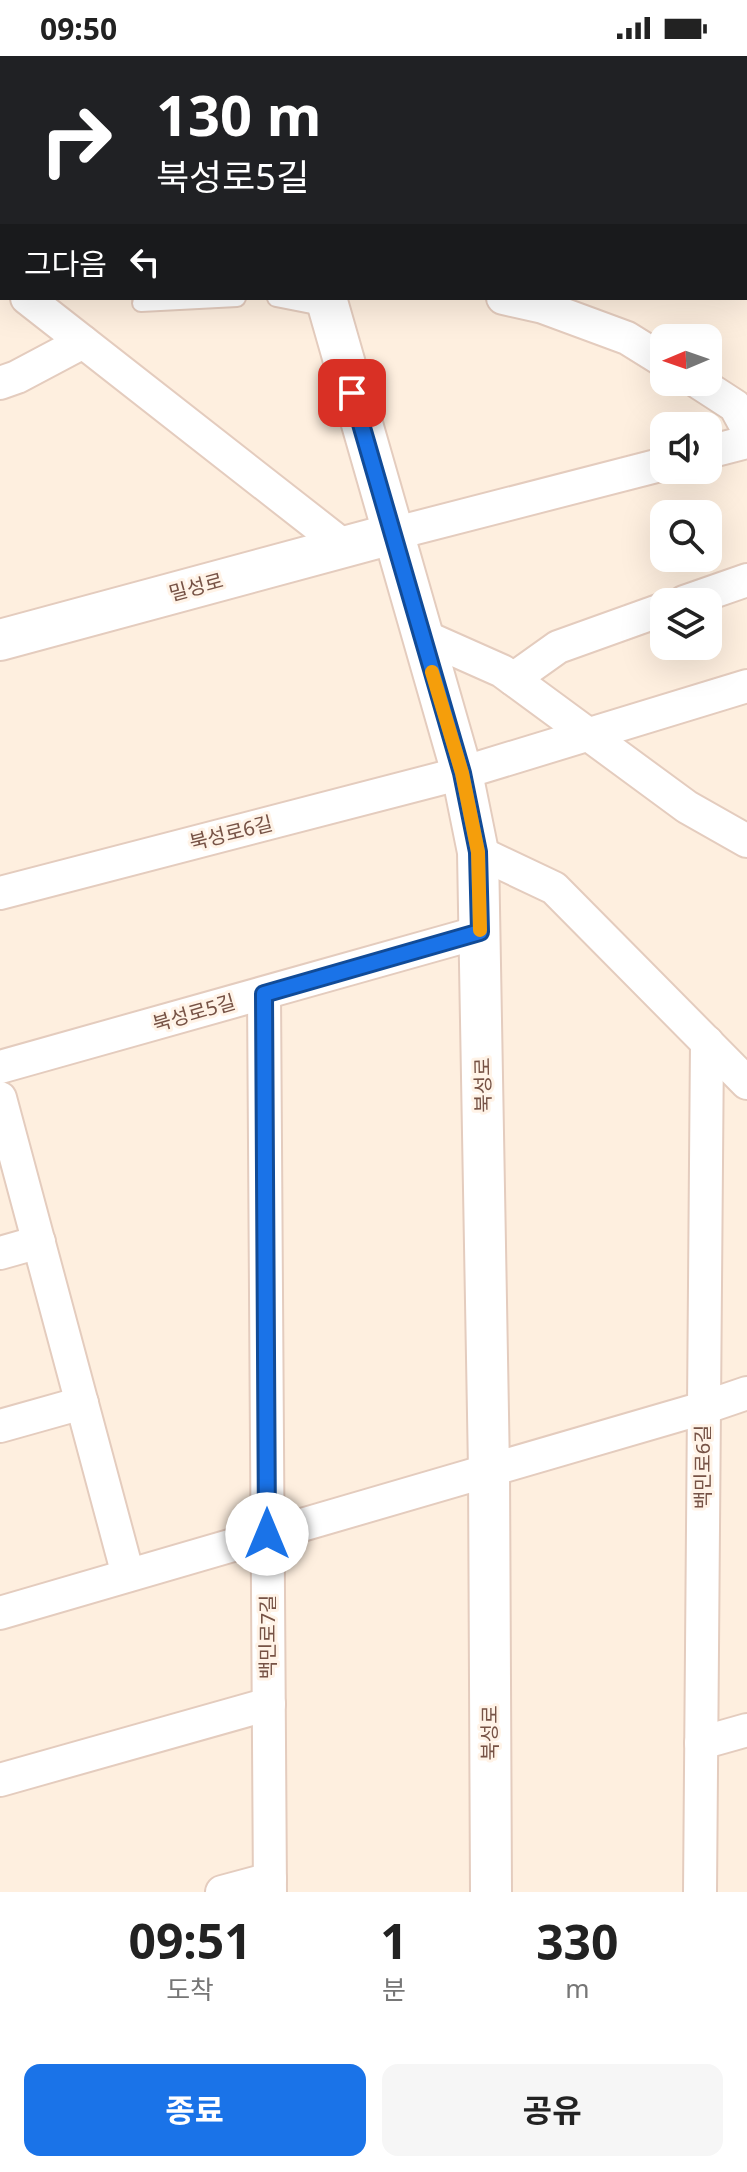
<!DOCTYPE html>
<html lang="ko">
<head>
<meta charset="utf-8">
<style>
	body { margin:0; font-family:"Noto Sans","Noto Sans KR",sans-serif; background:#f6f6f6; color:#222; height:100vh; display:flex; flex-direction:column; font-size:30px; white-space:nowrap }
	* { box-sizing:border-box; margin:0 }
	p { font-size:26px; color:#767676 }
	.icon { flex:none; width:44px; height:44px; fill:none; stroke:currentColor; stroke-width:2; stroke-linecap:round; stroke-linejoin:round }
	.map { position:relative; height:1836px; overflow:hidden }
	.side { display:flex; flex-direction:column; background:#fff; flex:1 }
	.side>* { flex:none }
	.banner { position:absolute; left:0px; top:0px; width:748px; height:244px; box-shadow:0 8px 32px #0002; background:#202124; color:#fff; overflow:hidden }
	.needle { width:52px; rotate:268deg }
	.buttons { position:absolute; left:650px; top:268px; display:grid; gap:16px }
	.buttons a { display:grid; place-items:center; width:72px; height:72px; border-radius:16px; background:#fff; box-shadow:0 8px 32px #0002; font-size:40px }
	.pin { position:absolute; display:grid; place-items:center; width:68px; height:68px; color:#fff; margin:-34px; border-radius:16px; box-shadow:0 4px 12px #0006 }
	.me { position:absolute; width:88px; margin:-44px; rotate:0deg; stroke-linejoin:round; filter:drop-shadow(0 0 6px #0008) }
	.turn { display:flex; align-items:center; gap:28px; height:168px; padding:0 24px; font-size:36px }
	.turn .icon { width:104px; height:104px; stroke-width:2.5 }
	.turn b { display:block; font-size:56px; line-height:68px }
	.then { display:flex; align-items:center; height:76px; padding:0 24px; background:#0003; gap:16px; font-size:30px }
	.eta { display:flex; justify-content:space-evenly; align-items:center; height:136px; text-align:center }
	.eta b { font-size:48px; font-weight:700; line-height:56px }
	.button { display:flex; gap:16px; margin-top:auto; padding:16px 24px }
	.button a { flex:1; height:92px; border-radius:16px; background:#1a73e8; color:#fff; font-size:32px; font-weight:700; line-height:92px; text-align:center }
	.button a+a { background:#f6f6f6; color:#222 }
	.status { display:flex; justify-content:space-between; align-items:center; height:56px; padding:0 40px; background:#fff; direction:ltr }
	.status svg { height:22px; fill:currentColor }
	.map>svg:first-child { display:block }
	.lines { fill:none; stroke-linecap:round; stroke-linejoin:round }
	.service-casing { stroke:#e4ccbe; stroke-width:20 }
	.minor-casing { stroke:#e4ccbe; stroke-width:36 }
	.tertiary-casing { stroke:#e4ccbe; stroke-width:44 }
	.service { stroke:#fff; stroke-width:16 }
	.minor { stroke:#fff; stroke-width:32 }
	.tertiary { stroke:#fff; stroke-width:40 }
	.route-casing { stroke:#114b97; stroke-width:20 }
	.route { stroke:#1a73e8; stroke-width:14 }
	.slow { stroke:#f59e0b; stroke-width:14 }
	.labels { text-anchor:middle; stroke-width:6; stroke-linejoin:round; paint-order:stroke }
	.street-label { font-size:20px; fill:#765245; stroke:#fff3e7 }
</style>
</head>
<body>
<div class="status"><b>09:50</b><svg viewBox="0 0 49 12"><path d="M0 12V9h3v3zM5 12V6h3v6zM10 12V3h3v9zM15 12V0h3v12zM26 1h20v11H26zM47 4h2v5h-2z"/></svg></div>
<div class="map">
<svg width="747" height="1836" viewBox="0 0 747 1836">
	<rect width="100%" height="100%" fill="#feefdf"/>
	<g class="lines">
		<g class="service-casing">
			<g id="service">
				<path d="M276,242L327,252"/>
				<path d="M141,247L237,242"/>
			</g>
		</g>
		<g class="minor-casing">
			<g id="minor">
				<path d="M617,2V0"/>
				<path d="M0,221L2,222"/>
				<path d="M27,242L345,491"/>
				<path d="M503,242L543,251L627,282L664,305"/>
				<path d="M698,326L735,350L747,372"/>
				<path d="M0,327L17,321L83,286"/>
				<path d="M708,396L747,386"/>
				<path d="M392,478L664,408"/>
				<path d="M684,546L747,524"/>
				<path d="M421,579L502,615L687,751L747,785"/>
				<path d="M513,623L558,591L664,553"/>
				<path d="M478,796L554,832L747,1027"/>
				<path d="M0,837L462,717L747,630"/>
				<path d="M264,938L270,1836"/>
				<path d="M0,1011L480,876"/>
				<path d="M0,1042L128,1519"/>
				<path d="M0,1197L39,1186"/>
				<path d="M0,1370L82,1347"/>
				<path d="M0,1557L703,1352L747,1337"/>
				<path d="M701,1687L747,1674"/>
				<path d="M0,1724L269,1648"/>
				<path d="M222,1836L270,1823"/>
				<path d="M700,1836L707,986"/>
			</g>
		</g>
		<g class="tertiary-casing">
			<g id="tertiary">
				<path d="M258,0V2"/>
				<path d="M321,0L328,2"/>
				<path d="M746,130L747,131"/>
				<path d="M326,242L462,717L478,796L489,1414L491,1836"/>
				<path d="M0,584L392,478"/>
			</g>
		</g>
		<use href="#service" class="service"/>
		<use href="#minor" class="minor"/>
		<use href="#tertiary" class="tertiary"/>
	</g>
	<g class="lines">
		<g class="route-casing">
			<path id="route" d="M267,1478L264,938L480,876L478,796L462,717L352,337"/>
		</g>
		<use href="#route" class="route"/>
		<path class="slow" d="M432,616L462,717L478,796L480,874"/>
	</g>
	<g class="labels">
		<g class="street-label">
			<text transform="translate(196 531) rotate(-15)" y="7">밀성로</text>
			<text transform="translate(231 777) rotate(-14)" y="7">북성로6길</text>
			<text transform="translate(194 957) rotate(-16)" y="7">북성로5길</text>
			<text transform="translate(483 1029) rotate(-91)" y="7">북성로</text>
			<text transform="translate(703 1411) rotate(-90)" y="7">백민로6길</text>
			<text transform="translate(268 1581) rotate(-90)" y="7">백민로7길</text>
			<text transform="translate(490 1677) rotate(-90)" y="7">북성로</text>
		</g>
	</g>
</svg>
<div class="buttons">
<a><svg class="needle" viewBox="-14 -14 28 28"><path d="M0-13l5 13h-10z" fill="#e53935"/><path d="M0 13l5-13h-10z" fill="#767676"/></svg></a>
<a><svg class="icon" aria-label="sound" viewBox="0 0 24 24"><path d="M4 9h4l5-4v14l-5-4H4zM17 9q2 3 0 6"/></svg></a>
<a><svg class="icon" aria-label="search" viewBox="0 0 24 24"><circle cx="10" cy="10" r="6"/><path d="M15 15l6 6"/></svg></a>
<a><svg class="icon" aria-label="layers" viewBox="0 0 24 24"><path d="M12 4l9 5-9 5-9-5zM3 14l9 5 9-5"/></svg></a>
</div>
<div class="pin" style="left:352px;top:337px;background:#d93025"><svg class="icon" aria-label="arrive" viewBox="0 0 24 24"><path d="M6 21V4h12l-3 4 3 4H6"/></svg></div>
<svg class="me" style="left:267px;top:1478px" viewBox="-20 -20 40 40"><circle r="19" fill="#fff"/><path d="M0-13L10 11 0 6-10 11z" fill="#1a73e8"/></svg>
<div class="banner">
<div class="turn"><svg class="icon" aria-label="right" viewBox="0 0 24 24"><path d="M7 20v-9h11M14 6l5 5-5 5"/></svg><div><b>130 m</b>북성로5길</div></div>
<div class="then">그다음<svg class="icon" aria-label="left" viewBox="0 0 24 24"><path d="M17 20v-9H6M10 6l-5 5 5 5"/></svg></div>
</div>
</div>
<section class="side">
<div class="eta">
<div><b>09:51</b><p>도착</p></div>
<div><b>1</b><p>분</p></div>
<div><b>330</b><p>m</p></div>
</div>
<div class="button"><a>종료</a><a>공유</a></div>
</section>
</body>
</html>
